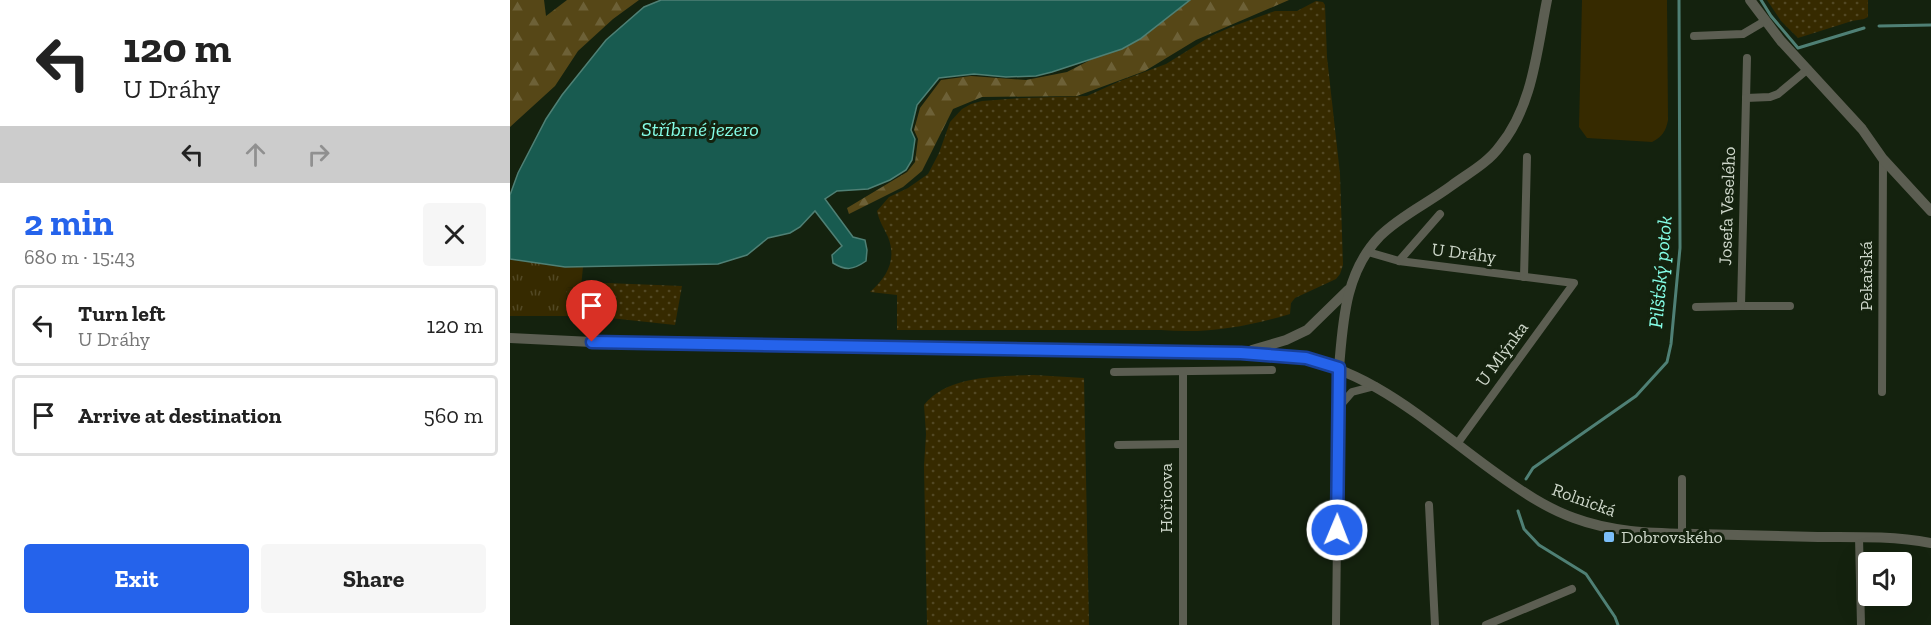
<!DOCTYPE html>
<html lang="en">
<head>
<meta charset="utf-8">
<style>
	body { margin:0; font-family:"Zilla Slab",serif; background:#f6f6f6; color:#222; height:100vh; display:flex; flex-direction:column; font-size:22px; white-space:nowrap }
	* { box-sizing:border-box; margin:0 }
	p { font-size:20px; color:#767676 }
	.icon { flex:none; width:33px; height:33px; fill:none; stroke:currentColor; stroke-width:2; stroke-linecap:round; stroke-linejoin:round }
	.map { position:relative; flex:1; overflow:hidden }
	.sheet { display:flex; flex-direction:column; background:#fff; width:510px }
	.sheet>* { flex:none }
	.top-card { background:#fff; color:#222; overflow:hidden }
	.tools { position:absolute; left:1348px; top:552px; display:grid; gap:12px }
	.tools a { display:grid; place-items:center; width:54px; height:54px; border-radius:6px; background:#fff; box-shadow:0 6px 24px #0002; font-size:30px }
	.pin { position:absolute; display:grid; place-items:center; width:51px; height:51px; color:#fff; margin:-62px -26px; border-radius:50% 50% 50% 0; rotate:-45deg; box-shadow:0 0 6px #0007 }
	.pin .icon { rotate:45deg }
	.me { position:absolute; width:66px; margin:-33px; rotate:1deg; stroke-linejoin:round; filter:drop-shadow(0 0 4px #0008) }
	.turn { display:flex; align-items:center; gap:21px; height:126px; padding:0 24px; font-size:27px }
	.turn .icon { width:78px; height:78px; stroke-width:2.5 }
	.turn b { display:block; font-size:42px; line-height:51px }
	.lanes { display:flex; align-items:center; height:57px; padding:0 24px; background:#0003; justify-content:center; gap:30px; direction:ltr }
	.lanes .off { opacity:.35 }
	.round { display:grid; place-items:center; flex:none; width:63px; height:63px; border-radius:6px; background:#f6f6f6 }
	.head { display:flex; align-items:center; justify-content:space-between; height:102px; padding:0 24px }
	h1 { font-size:36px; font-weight:700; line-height:45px; color:#2563eb }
	.cta { display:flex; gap:12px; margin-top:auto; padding:12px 24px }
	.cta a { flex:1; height:69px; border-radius:6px; background:#2563eb; color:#fff; font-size:24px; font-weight:700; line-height:69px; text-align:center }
	.cta a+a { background:#f6f6f6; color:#222 }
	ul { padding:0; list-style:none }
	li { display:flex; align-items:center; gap:18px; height:81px; margin:0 12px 9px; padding:0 12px; border:3px solid #e0e0e0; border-radius:6px }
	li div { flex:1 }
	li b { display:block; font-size:22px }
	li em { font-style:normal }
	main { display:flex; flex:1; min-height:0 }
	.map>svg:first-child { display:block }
	.grass { fill:url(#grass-dots) }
	.forest { fill:url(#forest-firs) }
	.park { fill:url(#park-tufts) }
	.garden { fill:#362a00 }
	.water { fill:#185b50; stroke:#4f8075; stroke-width:1.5 }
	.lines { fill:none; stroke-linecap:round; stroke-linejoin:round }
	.stream { stroke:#4f8075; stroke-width:3 }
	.minor { stroke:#5c5e52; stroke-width:8 }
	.tertiary { stroke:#5c5e52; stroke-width:10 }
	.route-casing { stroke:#184099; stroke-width:15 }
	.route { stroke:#2563eb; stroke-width:10 }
	.poi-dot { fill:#7bbef8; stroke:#14220e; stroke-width:2 }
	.labels { text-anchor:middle; stroke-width:6; stroke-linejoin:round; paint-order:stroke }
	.street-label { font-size:18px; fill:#ced7ca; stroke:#14220e }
	.poi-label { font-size:18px; fill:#ced7ca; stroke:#14220e; text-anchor:start }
	.water-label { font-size:20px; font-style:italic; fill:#85fee7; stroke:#14220e }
</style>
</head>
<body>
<main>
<section class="sheet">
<div class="top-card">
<div class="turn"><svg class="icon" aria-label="left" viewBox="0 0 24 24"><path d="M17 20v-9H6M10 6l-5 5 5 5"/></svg><div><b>120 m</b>U Dráhy</div></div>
<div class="lanes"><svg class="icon" aria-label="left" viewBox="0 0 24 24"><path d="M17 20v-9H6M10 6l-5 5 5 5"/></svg><svg class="icon off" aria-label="ahead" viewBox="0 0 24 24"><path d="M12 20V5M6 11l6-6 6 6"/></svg><svg class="icon off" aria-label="right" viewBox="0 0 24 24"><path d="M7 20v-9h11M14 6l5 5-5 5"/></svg></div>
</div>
<div class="head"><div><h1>2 min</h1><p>680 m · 15:43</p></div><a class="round"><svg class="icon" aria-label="close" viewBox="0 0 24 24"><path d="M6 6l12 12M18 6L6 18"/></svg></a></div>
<ul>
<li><svg class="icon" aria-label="left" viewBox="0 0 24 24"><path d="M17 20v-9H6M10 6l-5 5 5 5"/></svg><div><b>Turn left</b><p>U Dráhy</p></div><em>120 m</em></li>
<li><svg class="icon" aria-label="arrive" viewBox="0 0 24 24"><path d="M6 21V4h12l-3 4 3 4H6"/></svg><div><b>Arrive at destination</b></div><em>560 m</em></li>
</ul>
<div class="cta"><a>Exit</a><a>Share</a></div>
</section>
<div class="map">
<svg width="1421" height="625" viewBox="0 0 1421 625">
	<defs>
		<pattern id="grass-dots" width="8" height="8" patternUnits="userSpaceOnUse" patternTransform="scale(1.5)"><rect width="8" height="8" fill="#362a00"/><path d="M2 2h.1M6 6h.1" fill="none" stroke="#524824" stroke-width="1.8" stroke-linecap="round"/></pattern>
		<pattern id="forest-firs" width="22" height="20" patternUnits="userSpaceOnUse" patternTransform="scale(1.5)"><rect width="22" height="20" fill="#564717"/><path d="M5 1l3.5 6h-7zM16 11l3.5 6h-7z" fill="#6d6137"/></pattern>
		<pattern id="park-tufts" width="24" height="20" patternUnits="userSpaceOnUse" patternTransform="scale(1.5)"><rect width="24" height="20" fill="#362a00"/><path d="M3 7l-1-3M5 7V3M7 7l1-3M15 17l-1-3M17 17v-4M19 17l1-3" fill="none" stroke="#524824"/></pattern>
	</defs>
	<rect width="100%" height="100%" fill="#14220e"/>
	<g class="grass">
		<path d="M1257,0H1358V17L1354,19L1342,21L1288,38L1271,21Z"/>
		<path d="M806,1L813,2L815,5L817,57L830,174L833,265L830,274L826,279L785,298L781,303L780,314C736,327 697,334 651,330H387V295L360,292C377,277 387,260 378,237C374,228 369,221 367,211L379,197L398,188L418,174L429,153L440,122L452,109L461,104L472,101L513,98L577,96L610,81L656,64L701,36L721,27L765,11H787Z"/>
		<path d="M71,282L172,286L165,325L72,315Z"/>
		<path d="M524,375L574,378L579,625H417L414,466L416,434L414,405C437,375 490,376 524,375Z"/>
	</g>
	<g class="forest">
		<path d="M0,0H34L36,16L57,0H129L103,19L68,51L45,86L0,127Z"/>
		<path d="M680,0H779L686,40L635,71L567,96L472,97L443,109L412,171L393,187L339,214L337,208L397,172L405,162L408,139L404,130L410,108L431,80L461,76L516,80L557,72L642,28Z"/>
	</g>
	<path class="park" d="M0,259L55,267H73L71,287L57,288L56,316H0Z"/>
	<g class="garden">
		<path d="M1072,0H1157L1158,120C1156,131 1152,137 1142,142L1077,138L1069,127Z"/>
		<path d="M71,287L72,315L56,316L57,288Z"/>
	</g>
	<path class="water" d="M151,0H680L630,39L612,49L542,72L526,76L496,77L464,74L429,78L407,105L401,130L405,139L402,160L396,170L380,180L358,189L327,191L315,199L343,237L355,240L357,250L356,261C343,270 336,271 323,263L322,255L332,246L305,211L290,227L280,233L258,238L237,255L208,264L55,267L0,259V195L8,173L36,119L52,95L96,40L134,7Z"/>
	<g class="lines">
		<g class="stream">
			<path d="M1251,0L1261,16L1288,48L1354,28"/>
			<path d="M1369,26L1421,25"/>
			<path d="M1016,479L1023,468L1126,396L1157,362L1161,344L1170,248L1169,0"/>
			<path d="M1008,511L1014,529L1029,545L1076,574L1105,617L1108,625"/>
		</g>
		<g class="minor">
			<path d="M1184,36L1233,34L1255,21"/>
			<path d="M1237,58L1231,306H1280"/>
			<path d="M1236,98L1260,97L1268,94L1298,69"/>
			<path d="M858,252L889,261L1064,283L947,444"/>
			<path d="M889,261L930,214"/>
			<path d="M1014,277L1017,157"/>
			<path d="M1186,307L1231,306"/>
			<path d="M604,372L762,370"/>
			<path d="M1372,392L1373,159"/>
			<path d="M829,407L842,392L865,386"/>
			<path d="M608,445L673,444"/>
			<path d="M919,505L925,625"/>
			<path d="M1172,534V479"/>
			<path d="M1349,537L1351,625"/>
			<path d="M673,625V372"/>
			<path d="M826,625L829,368"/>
			<path d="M976,625L1062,589"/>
		</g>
		<g class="tertiary">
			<path d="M1240,0L1271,41L1352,129L1373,159L1421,211"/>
			<path d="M0,338L82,342L605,350L775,355C864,369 916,423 986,473C1011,491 1036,508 1064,518C1104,533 1144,533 1185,534C1226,535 1267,536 1308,537C1345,537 1384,536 1421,543"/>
			<path d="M742,350L776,340L797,330L838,290"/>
			<path d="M829,368C833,321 835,272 870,236C890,216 918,203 941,186C957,174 978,163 990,146C1023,106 1027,49 1037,0"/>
		</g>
	</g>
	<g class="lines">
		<g class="route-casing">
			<path id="route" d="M82,342L731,353L796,358L829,368L827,530"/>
		</g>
		<use href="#route" class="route"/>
	</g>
	<rect class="poi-dot" x="1093" y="531" width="12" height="12" rx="3"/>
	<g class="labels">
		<g class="street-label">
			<text transform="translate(1217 206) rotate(-88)" y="6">Josefa Veselého</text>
			<text transform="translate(954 253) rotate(7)" y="6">U Dráhy</text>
			<text transform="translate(1356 276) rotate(-90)" y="6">Pekařská</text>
			<text transform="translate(992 354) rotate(-54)" y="6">U Mlýnka</text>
			<text transform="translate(656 498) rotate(-90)" y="6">Hořicova</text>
			<text transform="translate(1074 500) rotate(20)" y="6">Rolnická</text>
		</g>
		<g class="poi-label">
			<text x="1111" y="543">Dobrovského</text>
		</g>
		<g class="water-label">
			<text x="190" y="136">Stříbrné jezero</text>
			<text transform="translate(1150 272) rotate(-85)" y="7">Pilšťský potok</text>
		</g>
	</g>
</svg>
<div class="tools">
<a><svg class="icon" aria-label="sound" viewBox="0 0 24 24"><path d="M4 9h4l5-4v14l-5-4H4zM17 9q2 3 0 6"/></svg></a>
</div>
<div class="pin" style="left:82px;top:342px;background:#d93025"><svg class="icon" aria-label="arrive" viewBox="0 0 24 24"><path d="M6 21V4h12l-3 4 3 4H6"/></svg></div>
<svg class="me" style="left:827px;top:530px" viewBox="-20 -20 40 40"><circle r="17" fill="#2563eb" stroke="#fff" stroke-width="3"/><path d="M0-11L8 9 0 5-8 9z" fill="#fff"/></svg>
</div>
</main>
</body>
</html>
